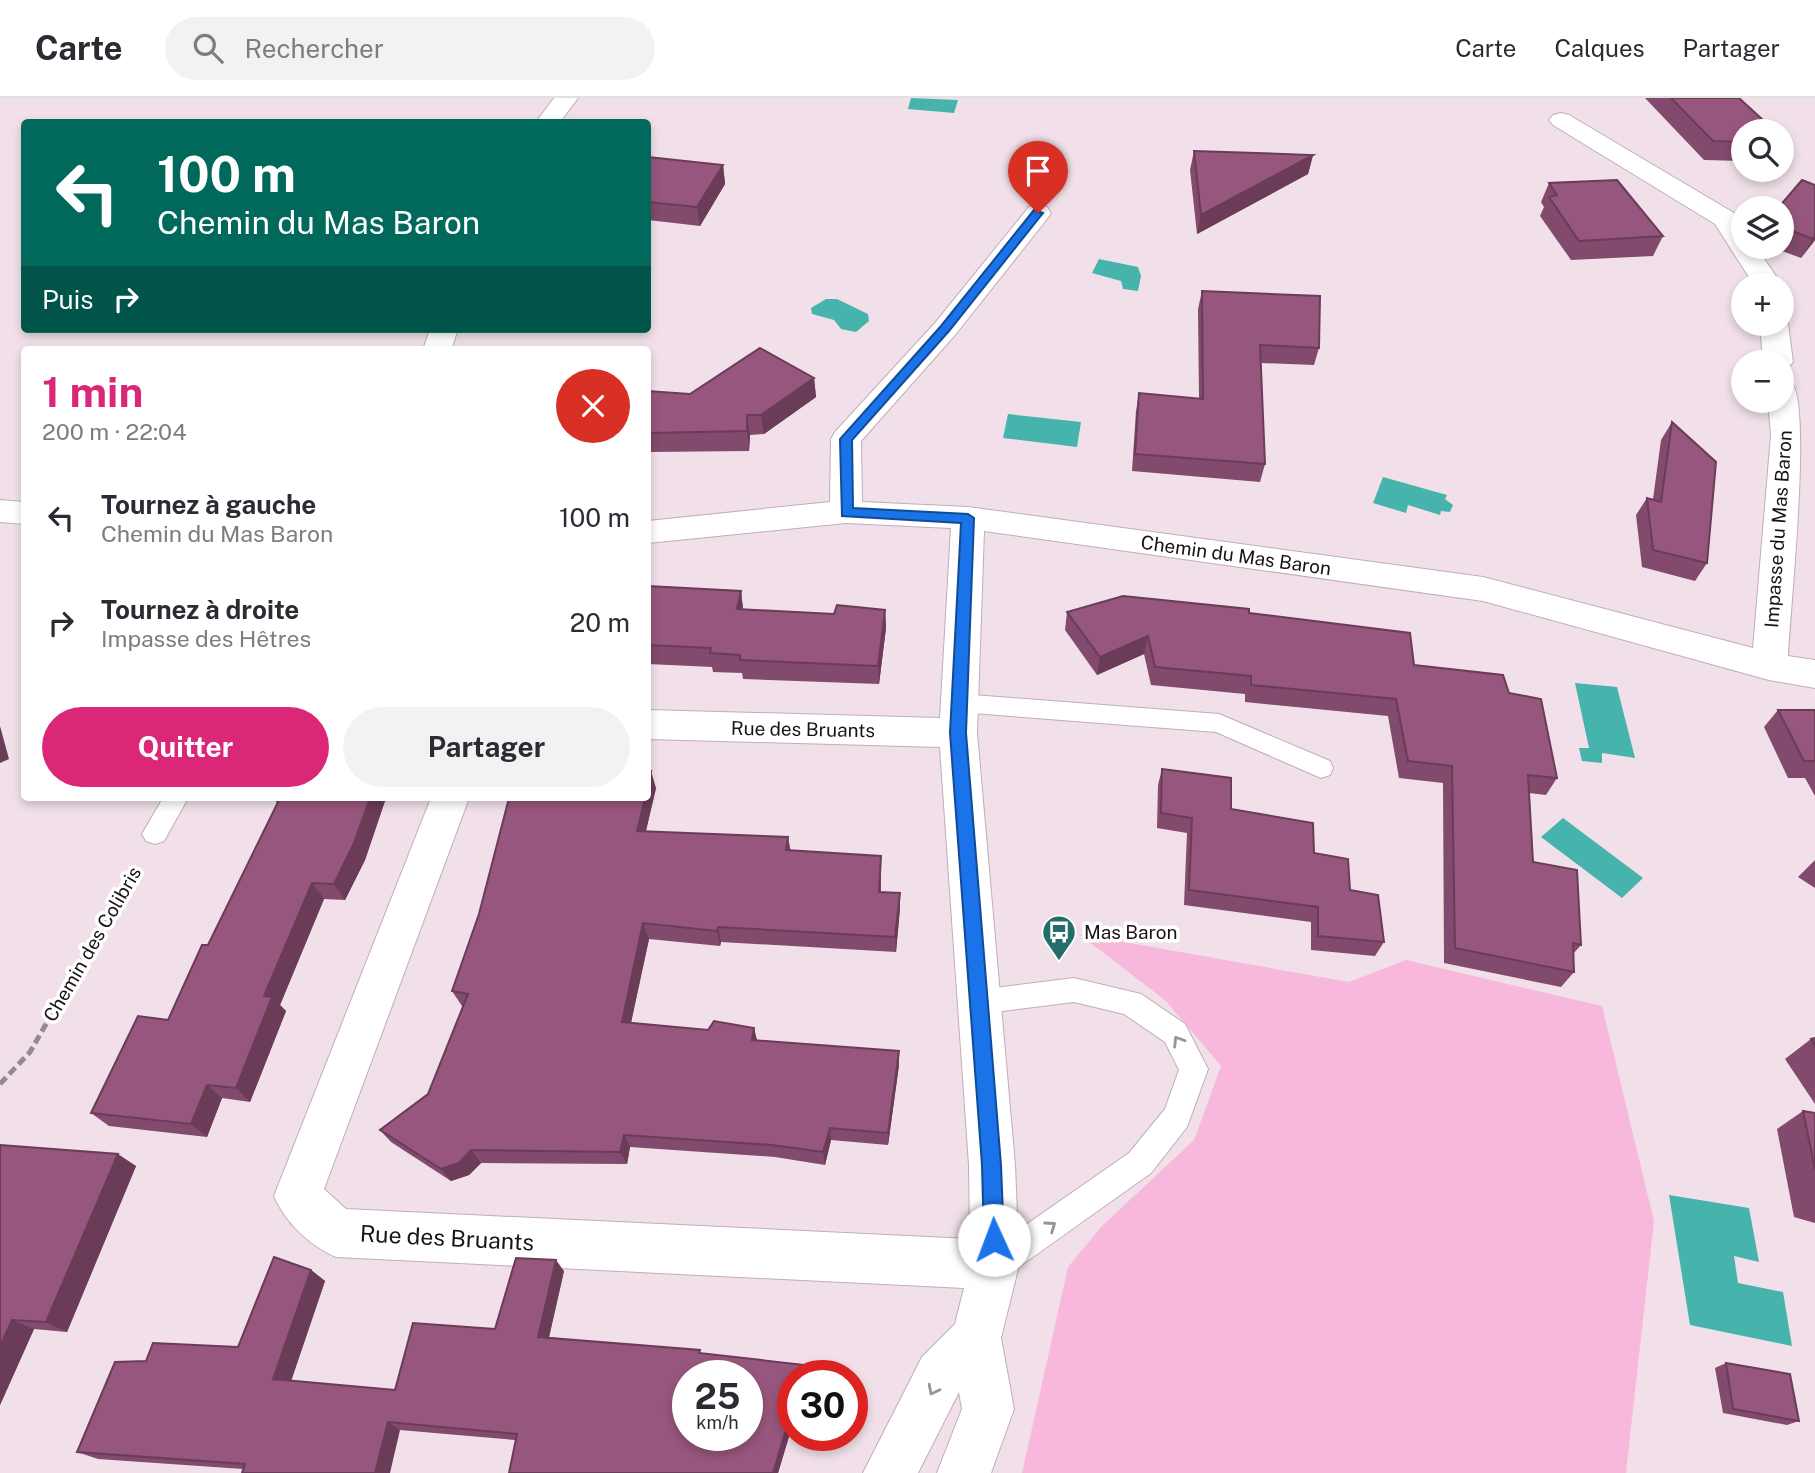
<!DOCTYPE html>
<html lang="fr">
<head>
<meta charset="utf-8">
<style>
	body { margin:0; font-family:"Public Sans",sans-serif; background:#f2f2f3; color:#2b2b33; height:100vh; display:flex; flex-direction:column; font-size:26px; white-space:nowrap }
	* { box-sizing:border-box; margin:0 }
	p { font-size:23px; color:#7c7c81 }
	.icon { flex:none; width:38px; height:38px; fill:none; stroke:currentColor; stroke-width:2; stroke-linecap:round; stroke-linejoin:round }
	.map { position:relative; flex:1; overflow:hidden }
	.details { position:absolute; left:21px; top:248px; width:630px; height:455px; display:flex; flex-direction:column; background:#fff; border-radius:7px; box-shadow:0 4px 10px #0003 }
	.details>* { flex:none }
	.hud { position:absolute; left:21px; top:21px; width:630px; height:214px; border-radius:7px; box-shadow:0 4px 10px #0003; background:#00695c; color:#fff; overflow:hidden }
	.buttons { position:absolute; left:1731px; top:21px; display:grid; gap:14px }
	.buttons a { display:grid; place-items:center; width:63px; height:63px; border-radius:50%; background:#fff; box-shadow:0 4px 10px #0003; font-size:35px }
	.speed { position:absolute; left:672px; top:1262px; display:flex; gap:14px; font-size:35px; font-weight:700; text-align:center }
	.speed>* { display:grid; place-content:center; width:91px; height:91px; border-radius:50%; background:#fff; box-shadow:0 4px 10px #0003; line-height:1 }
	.speed small { font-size:18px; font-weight:400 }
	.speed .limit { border:10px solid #d22; background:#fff; color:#111 }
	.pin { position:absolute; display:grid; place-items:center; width:60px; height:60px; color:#fff; margin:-72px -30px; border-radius:50% 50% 50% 0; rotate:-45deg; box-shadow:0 0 7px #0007 }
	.pin .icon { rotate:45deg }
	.me { position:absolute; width:77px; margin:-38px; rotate:358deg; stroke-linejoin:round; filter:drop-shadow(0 0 5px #0008) }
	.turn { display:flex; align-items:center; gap:24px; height:147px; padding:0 21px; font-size:32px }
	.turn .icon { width:91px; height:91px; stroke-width:2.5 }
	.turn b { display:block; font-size:49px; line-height:60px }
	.then { display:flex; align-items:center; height:66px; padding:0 21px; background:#0003; gap:14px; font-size:26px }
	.round { display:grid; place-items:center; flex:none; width:74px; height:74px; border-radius:37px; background:#f2f2f3 }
	.overview { display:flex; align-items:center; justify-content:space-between; height:119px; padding:0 21px }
	h1 { font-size:42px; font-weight:700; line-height:52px; color:#db2777 }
	.button { display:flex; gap:14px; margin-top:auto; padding:14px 21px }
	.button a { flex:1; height:80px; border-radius:42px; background:#db2777; color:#fff; font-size:28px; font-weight:700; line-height:80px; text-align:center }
	.button a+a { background:#f2f2f3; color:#2b2b33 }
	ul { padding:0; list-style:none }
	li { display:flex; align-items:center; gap:21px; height:105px; padding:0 21px }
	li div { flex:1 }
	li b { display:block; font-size:26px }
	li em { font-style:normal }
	header { display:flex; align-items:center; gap:42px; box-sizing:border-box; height:98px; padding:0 35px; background:#fff; border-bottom:2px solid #e1e1e2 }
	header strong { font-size:33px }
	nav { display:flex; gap:38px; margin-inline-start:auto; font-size:24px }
	.search { width:490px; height:63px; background:#f2f2f3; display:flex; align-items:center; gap:18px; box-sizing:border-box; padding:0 24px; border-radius:38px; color:#7c7c81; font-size:26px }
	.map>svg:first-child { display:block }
	.green { fill:#f8b8dc }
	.water { fill:#46b4ac }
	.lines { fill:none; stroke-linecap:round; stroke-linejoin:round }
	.lane-casing { stroke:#bfaeb7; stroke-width:2 }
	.street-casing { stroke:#bfaeb7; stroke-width:2 }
	.path-far1 { stroke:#968a90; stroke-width:4.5; stroke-dasharray:6 3.5; stroke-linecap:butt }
	.path { stroke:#968a90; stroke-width:5; stroke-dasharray:9 4.5; stroke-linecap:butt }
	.lane { fill:#fff; fill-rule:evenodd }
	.street { fill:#fff; fill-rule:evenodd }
	.wall { fill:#824a6c }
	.shaded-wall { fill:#6a3c58 }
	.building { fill:#97567d; stroke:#6a3c58; stroke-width:2; fill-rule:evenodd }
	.oneway { stroke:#989596 }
	.route { fill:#1a73e8; stroke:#114b97; stroke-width:2 }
	.labels { text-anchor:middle; stroke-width:7; stroke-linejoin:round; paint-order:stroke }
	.street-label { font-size:19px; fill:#191316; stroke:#fff }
	.poi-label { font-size:19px; fill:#191316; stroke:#fff; text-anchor:start }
	.near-street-label { font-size:23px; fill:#191316; stroke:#fff }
</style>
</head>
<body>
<header>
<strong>Carte</strong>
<div class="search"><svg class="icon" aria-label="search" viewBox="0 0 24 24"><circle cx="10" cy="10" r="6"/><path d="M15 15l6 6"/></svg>Rechercher</div>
<nav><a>Carte</a><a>Calques</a><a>Partager</a></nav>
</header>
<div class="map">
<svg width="1815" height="1375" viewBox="0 0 1815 1375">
	<rect width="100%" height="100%" fill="#f1e0e9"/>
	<path class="green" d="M1079,836L1349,884L1406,862L1602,908L1654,1123L1626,1375H1022L1068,1169L1102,1128L1194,1042L1221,968L1166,903Z"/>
	<g class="water">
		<path d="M911,0L958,2L954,15L908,11Z"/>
		<path d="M1099,161L1138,169L1141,178L1138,193L1123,191L1121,183L1092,175Z"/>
		<path d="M826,201H837L868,216L869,223L856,234L841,231L834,222L812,216L811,210Z"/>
		<path d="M1008,316L1081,324L1077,349L1003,340Z"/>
		<path d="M1383,379L1447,397L1445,401L1453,407L1450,414L1441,413L1440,417L1408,407L1406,415L1373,405Z"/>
		<path d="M1575,585L1617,589L1635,660L1602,655V665L1582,663L1579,650H1589Z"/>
		<path d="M1563,720L1643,780L1622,800L1541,739Z"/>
		<path d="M1669,1097L1749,1110L1759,1164L1734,1158L1738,1185L1783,1194L1792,1248L1690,1227Z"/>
	</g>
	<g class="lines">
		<g class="lane-casing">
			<g id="lane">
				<path d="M960,596L1219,616L1330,663L1333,670L1330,677L1321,680L1216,634L960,614L952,611L948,605L952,599Z"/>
				<path d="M163,700H188L164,743L155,746L146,743L142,736Z"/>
				<path d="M1074,880L1141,896L1185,926L1208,971L1187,1029L1151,1075L1006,1178L995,1183L984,1178L979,1167L984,1156L1129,1055L1165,1011L1179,972L1165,944L1124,916L1074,904L979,916L969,913L965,904L969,895L979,892Z"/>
			</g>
		</g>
		<g class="street-casing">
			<g id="street">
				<path d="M554,0H578L560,24H536Z"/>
				<path d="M1561,15L1569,17L1734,115L1743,128V149H1756L1782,187H1754L1715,126L1553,27L1549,22L1553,17Z"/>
				<path d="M1038,107L1047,109L1051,115L1047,121L955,237L861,343L862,404L968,409L1483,479L1753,550L1771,337L1768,303H1782V285L1793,287C1811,316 1790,512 1788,558L1815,562V590L1769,582L1483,503L984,433L977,635L1015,1067L1019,1167L1001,1240L1014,1311L991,1375H937L962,1311L959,1294L918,1375H863L922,1259L955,1226L964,1190L336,1159C310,1148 285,1124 274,1098L431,700H469L324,1091L346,1111L970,1141L969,1067L940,649L648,641V612L940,620L951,430L846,425L648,445V423L830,404L831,341L835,334L935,225L1029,109Z"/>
				<path d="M1782,219L1788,226L1793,264L1788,270L1782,272V264H1763L1760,226H1782Z"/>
				<path d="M430,231H458L451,252H423Z"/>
				<path d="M0,402L24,404V426L0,424Z"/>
			</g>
		</g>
		<path class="path-far1" d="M125,788L135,770"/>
		<path class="path" d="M0,986L30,954L126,786"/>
		<use href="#lane" class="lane"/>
		<use href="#street" class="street"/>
	</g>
	<g class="wall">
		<path d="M1645,0H1739L1743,33V63L1704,62Z"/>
		<path d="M1782,39L1788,46L1782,58Z"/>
		<path d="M1194,53L1313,57L1308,76L1197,136L1190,72Z"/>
		<path d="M648,60L723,67L725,86L700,128L648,122Z"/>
		<path d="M1549,85L1663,138L1653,158L1571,162L1540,118L1544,109L1541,104Z"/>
		<path d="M1782,110L1815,142L1801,160L1771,149H1782Z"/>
		<path d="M1202,193L1319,250L1314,267L1261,265L1265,366L1260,384L1132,373L1136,313L1139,295L1199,301L1198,211Z"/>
		<path d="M814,280L816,299L764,336L750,337L749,353L648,354V293L690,296Z"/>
		<path d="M1672,324L1707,465L1695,483L1642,469L1636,417L1647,400L1653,401L1661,342Z"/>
		<path d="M648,488L741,493L743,511L834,516L885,512L886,530L879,586L743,581L742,575L713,574L712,569L648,566Z"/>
		<path d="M1067,514L1249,515L1414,567L1509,595L1557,680L1546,697L1529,695L1533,764L1581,847L1573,856L1574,874L1561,889L1444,865L1443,685L1399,680L1388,618L1245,604V596L1151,587L1144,556L1097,577L1065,532Z"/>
		<path d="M1778,612H1815V698L1805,680H1788L1764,629Z"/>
		<path d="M1162,671L1231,711L1314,755L1350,792L1384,844L1375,858L1311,852V824L1184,807L1187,735L1157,730L1158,687Z"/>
		<path d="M656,690L646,733L790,752L881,774V794L900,810L896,854L721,844L720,848L649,841L631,925L708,932L754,930L757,942L899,953V967L888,1047L831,1042L825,1067L775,1059L630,1049L627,1066L481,1065L469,1077L451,1083L391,1044L380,1032L428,996L463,908H462L452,893L479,816Z"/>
		<path d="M274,700H386L365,762L345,802L324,801L280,907L286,913L250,1004L222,1000L207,1039L109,1028L91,1015L168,922L208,847L277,705Z"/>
		<path d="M1815,762V790L1798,779Z"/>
		<path d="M1815,940V1006L1785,961L1811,941Z"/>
		<path d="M1803,1013L1815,1015V1125L1794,1119L1777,1031Z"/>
		<path d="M0,1047L136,1068L67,1234L34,1231L0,1307Z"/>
		<path d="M311,1172L325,1183L291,1283L395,1292L495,1231L564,1173L549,1239L701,1255L807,1275V1278H793V1325L778,1375L515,1342L400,1332L243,1371L98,1361L77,1354L146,1263L238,1249Z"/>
		<path d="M1726,1265L1799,1323L1787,1327L1723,1315L1715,1270Z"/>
	</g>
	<g class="shaded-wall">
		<path d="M1313,57L1308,76L1197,136L1201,117Z"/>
		<path d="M723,67L725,86L700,128L697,109Z"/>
		<path d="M1815,138V142L1801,160L1813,141Z"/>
		<path d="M814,280L816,299L764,336L761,317Z"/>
		<path d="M747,317L750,337L749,353L747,333Z"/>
		<path d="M741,493L743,511H737Z"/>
		<path d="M885,512L886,530L879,586L878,568Z"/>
		<path d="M1148,538L1144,556L1097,577L1100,559Z"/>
		<path d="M0,628L9,661L0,665Z"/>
		<path d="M651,673L656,690L642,749L637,733L645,700H648V690Z"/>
		<path d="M370,700H386L365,762L345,802L334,786Z"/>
		<path d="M788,739L791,755L786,752Z"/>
		<path d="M312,785L324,801L280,907L286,913L250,1004L236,990L264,898Z"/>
		<path d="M900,795V810L896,854L895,839Z"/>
		<path d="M643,825L649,841L628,938L622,924Z"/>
		<path d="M718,829L721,844L720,848L717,833Z"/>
		<path d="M754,930L757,944L752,942Z"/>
		<path d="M899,953V967L888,1047V1035Z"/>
		<path d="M207,987L222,1000L207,1039L191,1026Z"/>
		<path d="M830,1030L831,1042L825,1067L823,1054Z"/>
		<path d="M624,1037L630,1049L627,1066L620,1054Z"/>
		<path d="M471,1052L481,1065L469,1077L451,1083L441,1071Z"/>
		<path d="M118,1056L136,1068L67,1234L46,1224Z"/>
		<path d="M556,1162L564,1173L547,1248L538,1239Z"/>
		<path d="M311,1172L325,1183L289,1289L273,1281Z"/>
		<path d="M12,1222L34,1231L0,1307V1248Z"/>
		<path d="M805,1267L807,1275V1278H802Z"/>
		<path d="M793,1308V1325L778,1375H773Z"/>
		<path d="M388,1324L400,1332L390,1375H375Z"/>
	</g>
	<g class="building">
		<path d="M1671,0H1739L1775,33H1743V44L1713,43Z"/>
		<path d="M1782,39L1788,46L1782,45Z"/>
		<path d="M1194,53L1313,57L1201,117Z"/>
		<path d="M648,59L723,67L697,109L648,104Z"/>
		<path d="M1617,82L1663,138L1579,143L1549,99L1557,97L1549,85Z"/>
		<path d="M1802,82L1815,87V138L1813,141L1782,129V110H1778Z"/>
		<path d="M1202,193L1320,198L1319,250L1260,247L1265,366L1135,356L1139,295L1203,301Z"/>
		<path d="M760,250L814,280L761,317H747V333L648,335V293L690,296Z"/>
		<path d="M1672,324L1716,364L1707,465L1653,452L1647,400L1661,404Z"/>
		<path d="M648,488L741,493L737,511L834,516L837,507L885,512L878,568L740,562V557L710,555L711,550L648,547Z"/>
		<path d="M1123,498L1249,511V515L1410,535L1414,567L1503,577L1509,595L1541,601L1557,680L1528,677L1533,764L1577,772L1581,847L1573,845L1574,874L1455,850L1452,668L1408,663L1396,601L1251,587V578L1155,569L1148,538L1100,559L1067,514Z"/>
		<path d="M1778,612H1815V663H1804Z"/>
		<path d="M1162,671L1231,680V711L1313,725L1314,755L1348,761L1350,792L1378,797L1384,844L1318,838V809L1189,792L1192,720L1161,715Z"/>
		<path d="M648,673H651L648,690Z"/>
		<path d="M280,700H370L354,745L334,786L312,785L264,898L272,899L236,990L207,987L191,1026L91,1015L138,918L168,922L202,847H208Z"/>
		<path d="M509,700H645L637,733L788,739L786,752L881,758L879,794L900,795L895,839L718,829L717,833L643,825L622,924L708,932L714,923L754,930L752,942L899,953L888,1035L830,1030L823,1054L772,1047L624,1037L620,1054L471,1052L459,1065L441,1071L380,1032L428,996L468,896L452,893L479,816Z"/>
		<path d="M1815,940V948L1811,941Z"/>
		<path d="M1803,1013L1815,1015V1071Z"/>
		<path d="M0,1047L118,1056L46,1224L12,1222L0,1248Z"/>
		<path d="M274,1159L311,1172L273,1281L395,1292L413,1225L495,1231L516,1160L556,1162L538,1239L700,1252L699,1255L805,1267L802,1278H793V1308L773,1375H509L517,1336L388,1324L375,1375H242L245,1366L77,1354L115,1264L146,1263L153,1245L238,1249ZM688,1278H747V1337H688Z"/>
		<path d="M1726,1265L1790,1276L1799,1323L1733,1311Z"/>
	</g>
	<defs><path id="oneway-chevron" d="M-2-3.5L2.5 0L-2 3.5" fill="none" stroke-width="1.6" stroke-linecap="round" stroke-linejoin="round" transform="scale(1.75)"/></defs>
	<g class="oneway">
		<use href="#oneway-chevron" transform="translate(1178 943) rotate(-122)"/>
		<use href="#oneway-chevron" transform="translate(1051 1128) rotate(-35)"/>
		<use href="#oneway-chevron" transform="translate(933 1292) rotate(117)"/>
	</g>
	<path class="route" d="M1034,112L1043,115L949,233L852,342L853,410L968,416L974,420L966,635L1001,1067L1004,1142L1001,1149L994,1152L987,1149L984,1142L982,1067L950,635L961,425L842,418L840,341L941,228Z"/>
	<defs>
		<g id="bus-pin" transform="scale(1.75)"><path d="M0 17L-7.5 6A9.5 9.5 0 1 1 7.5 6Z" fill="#236e69" stroke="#fff"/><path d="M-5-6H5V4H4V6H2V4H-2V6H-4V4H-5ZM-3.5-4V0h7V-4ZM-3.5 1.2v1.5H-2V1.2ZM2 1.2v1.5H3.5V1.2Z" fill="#fff"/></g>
	</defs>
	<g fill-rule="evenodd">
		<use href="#bus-pin" x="1059" y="834"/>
	</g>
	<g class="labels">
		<g class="street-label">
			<text transform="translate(1778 431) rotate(-86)" y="7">Impasse du Mas Baron</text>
			<text transform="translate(1236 457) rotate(8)" y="7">Chemin du Mas Baron</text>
			<text transform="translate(803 631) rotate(1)" y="7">Rue des Bruants</text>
			<text transform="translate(92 846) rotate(-60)" y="7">Chemin des Colibris</text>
		</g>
		<g class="poi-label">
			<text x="1084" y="841">Mas Baron</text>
		</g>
		<g class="near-street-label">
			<text transform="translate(447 1140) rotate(3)" y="8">Rue des Bruants</text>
		</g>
	</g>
</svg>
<div class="buttons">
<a><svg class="icon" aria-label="search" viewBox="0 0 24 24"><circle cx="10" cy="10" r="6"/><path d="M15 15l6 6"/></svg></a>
<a><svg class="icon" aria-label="layers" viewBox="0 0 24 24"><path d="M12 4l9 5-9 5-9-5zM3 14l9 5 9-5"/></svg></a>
<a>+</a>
<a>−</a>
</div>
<div class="speed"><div>25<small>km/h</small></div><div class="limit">30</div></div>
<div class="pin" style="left:1038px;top:115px;background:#d93025"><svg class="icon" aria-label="arrive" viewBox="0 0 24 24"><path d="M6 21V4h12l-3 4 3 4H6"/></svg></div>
<svg class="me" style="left:994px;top:1142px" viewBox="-20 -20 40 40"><circle r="19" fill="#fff"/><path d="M0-13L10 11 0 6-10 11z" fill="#1a73e8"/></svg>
<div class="hud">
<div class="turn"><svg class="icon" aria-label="left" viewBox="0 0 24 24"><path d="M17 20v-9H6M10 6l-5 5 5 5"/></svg><div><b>100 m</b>Chemin du Mas Baron</div></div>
<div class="then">Puis<svg class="icon" aria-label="right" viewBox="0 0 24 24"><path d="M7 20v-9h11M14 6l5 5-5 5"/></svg></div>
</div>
<section class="details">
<div class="overview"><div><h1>1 min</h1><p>200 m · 22:04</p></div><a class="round" style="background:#d93025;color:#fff"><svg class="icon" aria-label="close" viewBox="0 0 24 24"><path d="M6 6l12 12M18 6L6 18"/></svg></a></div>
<ul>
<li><svg class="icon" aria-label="left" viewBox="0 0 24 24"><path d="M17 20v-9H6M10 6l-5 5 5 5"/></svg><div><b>Tournez à gauche</b><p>Chemin du Mas Baron</p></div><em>100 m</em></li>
<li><svg class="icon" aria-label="right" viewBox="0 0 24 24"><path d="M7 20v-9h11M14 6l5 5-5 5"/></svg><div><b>Tournez à droite</b><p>Impasse des Hêtres</p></div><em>20 m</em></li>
</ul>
<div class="button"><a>Quitter</a><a>Partager</a></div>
</section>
</div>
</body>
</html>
